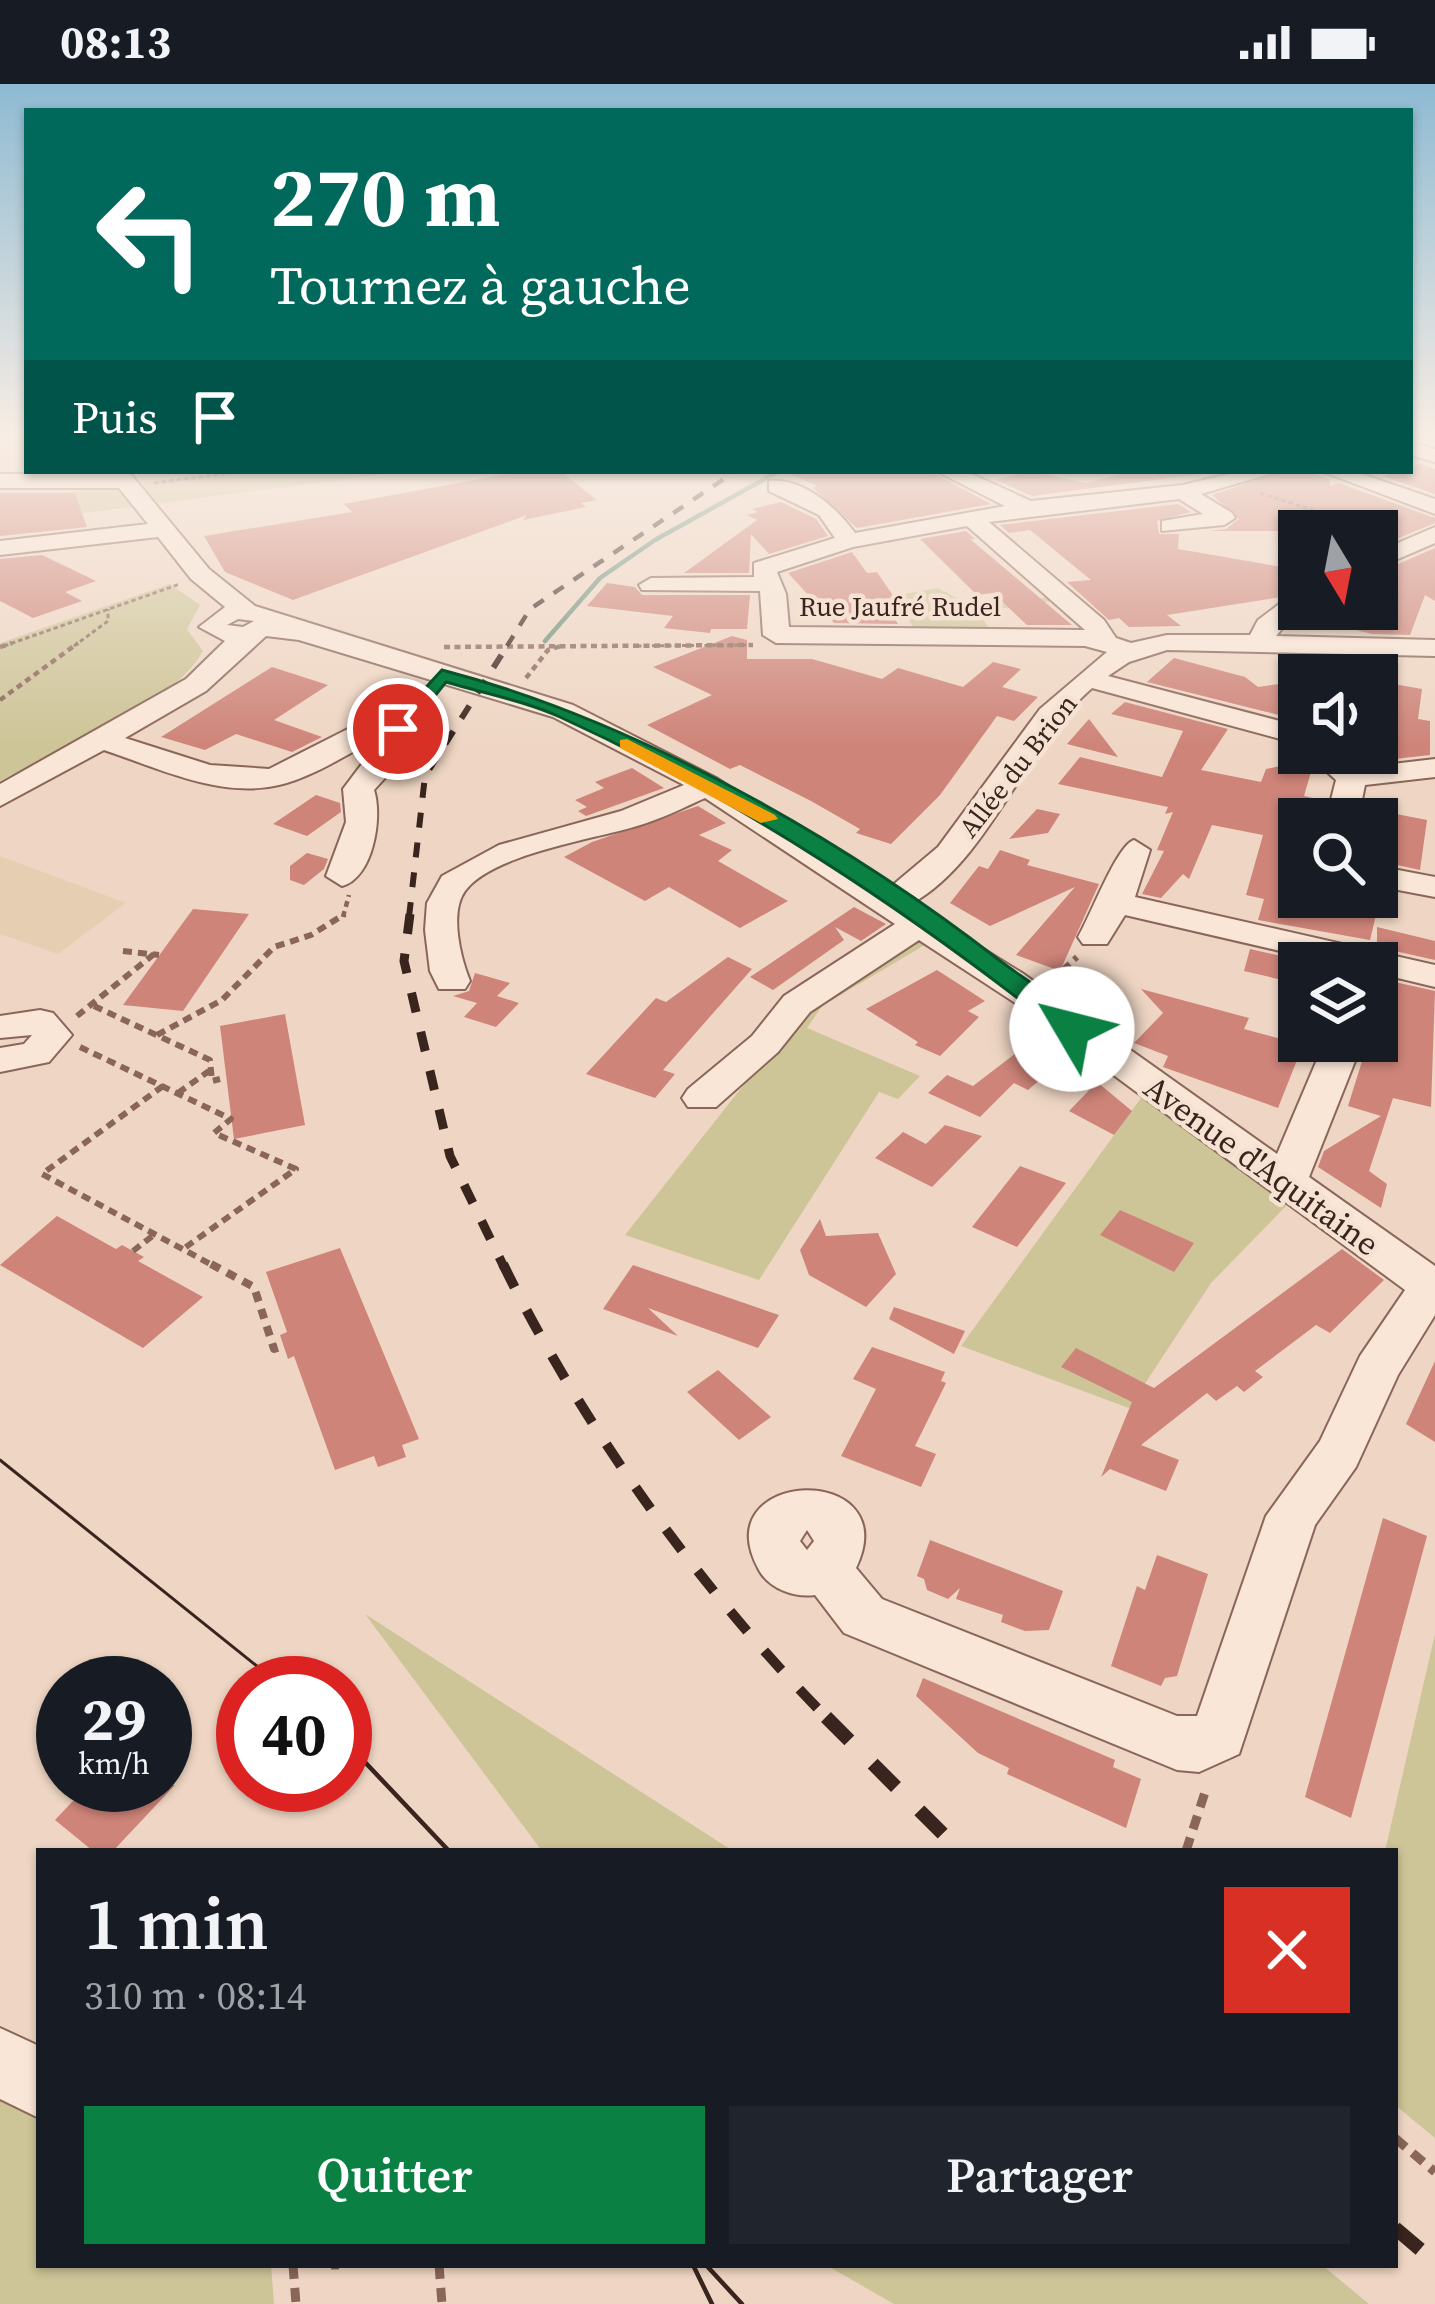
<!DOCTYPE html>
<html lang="fr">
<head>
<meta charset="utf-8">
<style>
	body { margin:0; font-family:"Source Serif 4",serif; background:#20242c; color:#f1f3f6; height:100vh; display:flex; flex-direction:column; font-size:45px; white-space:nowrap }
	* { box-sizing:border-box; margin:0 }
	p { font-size:39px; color:#9ea1a6 }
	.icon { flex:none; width:66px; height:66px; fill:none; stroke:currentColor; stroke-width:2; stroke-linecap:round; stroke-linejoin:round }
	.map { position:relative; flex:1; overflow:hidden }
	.side { position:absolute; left:36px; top:1764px; width:1362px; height:420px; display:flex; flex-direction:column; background:#171b24; border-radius:0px; box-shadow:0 3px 9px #0004 }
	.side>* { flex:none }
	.guide { position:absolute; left:24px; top:24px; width:1389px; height:366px; border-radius:0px; box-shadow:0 3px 9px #0004; background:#00695c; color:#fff; overflow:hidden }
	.needle { width:78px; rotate:170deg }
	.controls { position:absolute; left:1278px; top:426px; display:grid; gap:24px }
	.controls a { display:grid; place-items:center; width:120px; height:120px; border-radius:0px; background:#171b24; box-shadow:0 3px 9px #0004; font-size:60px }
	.speed { position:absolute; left:36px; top:1572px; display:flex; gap:24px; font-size:60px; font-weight:700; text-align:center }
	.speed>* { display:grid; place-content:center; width:156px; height:156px; border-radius:50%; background:#171b24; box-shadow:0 3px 9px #0004; line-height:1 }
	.speed small { font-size:30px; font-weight:400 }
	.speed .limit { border:18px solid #d22; background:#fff; color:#111 }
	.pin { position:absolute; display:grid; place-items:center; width:102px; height:102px; color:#fff; margin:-51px; border:6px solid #fff; border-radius:50%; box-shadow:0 3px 12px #0007 }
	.me { position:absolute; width:132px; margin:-66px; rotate:307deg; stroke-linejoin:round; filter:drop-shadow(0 0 9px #0008) }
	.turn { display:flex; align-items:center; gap:42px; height:252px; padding:0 48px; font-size:54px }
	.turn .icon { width:156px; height:156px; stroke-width:2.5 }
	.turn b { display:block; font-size:84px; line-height:102px }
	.then { display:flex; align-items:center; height:114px; padding:0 48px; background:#0003; gap:24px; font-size:45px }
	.round { display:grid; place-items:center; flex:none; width:126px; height:126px; border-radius:0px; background:#20242c }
	.summary { display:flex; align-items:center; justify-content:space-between; height:204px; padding:0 48px }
	h1 { font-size:72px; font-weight:600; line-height:90px }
	.primary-button { display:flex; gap:24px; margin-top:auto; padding:24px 48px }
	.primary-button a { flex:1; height:138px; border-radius:0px; background:#0b8043; color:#fff; font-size:48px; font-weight:600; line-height:138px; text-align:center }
	.primary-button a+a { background:#20242c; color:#f1f3f6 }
	.status { display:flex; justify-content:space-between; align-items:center; height:84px; padding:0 60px; background:#171b24; direction:ltr }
	.status svg { height:33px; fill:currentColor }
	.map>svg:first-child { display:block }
	.farmland { fill:#e5ceb1 }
	.green { fill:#cdc497 }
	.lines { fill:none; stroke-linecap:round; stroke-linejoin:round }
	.stream { stroke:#6c907d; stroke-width:4.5 }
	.building { fill:#ce8479 }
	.minor-casing { stroke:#8a665a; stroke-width:4 }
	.path-far4 { stroke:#8a665a; stroke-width:3; stroke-dasharray:4.5 3; stroke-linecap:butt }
	.path-far3 { stroke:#8a665a; stroke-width:4.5; stroke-dasharray:6 4.5; stroke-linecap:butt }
	.path-far2 { stroke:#8a665a; stroke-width:6; stroke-dasharray:9 6; stroke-linecap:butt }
	.path-far1 { stroke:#8a665a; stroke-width:8; stroke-dasharray:10 8; stroke-linecap:butt }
	.path { stroke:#8a665a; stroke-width:9; stroke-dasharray:14 9; stroke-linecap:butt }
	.minor { fill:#f9e6d7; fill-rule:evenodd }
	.tram-far1 { stroke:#3a241e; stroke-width:3 }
	.tram { stroke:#3a241e; stroke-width:4.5 }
	.rail-far4 { stroke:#3a241e; stroke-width:4.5; stroke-dasharray:12 12; stroke-linecap:butt }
	.rail-far3 { stroke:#3a241e; stroke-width:6; stroke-dasharray:15 15; stroke-linecap:butt }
	.rail-far2 { stroke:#3a241e; stroke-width:9; stroke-dasharray:20 20; stroke-linecap:butt }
	.rail-far1 { stroke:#3a241e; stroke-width:10; stroke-dasharray:26 26; stroke-linecap:butt }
	.rail { stroke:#3a241e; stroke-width:14; stroke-dasharray:33 33; stroke-linecap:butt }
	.route { fill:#0b8043; stroke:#07532c; stroke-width:3 }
	.slow { fill:#f59e0b }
	.labels { text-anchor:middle; stroke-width:9; stroke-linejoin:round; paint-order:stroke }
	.far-street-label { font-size:27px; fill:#3a241e; stroke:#f6e2d3 }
	.street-label { font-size:33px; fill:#3a241e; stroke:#f6e2d3 }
</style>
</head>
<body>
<div class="status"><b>08:13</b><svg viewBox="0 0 49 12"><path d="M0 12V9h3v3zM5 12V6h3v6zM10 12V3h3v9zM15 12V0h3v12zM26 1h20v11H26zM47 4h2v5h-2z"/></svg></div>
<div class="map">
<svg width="1435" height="2220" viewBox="0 0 1435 2220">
	<rect width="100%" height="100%" fill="#efd6c4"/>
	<path class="farmland" d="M0,772L126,819L58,870L0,850Z"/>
	<g class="green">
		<path d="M244,387H408L0,440V416Z"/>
		<path d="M170,500L200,521L187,545L203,567C172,623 57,667 0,697V559Z"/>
		<path d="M938,504L973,523L1049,513L1054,517L978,528L992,549H917L893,512Z"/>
		<path d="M919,852L928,859L822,922L807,944L920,992L898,1015L879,1008L759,1196L625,1151L810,917Z"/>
		<path d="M1141,1014L1289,1119L1211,1199L1129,1324L961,1262Z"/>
		<path d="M365,1530L733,1767H542Z"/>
		<path d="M1435,1550V2054L1395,2021V1767H1385Z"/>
		<path d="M0,2003L39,2027V2181H271L274,2220H0Z"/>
		<path d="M826,2181H1322L1369,2220H894Z"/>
	</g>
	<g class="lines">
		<path class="stream" d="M545,557L600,494L655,456L779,387"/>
	</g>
	<g class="building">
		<path d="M1419,379L1435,385V410L1382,392L1410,387Z"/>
		<path d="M524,387H560L597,416L581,419L586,423L523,436L527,431L293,516L225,488L204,452L352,428L344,420Z"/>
		<path d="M784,387L933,389L991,420L857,444L813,404L817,402Z"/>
		<path d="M1029,387L1086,399L1133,387H1222L1032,412L996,396Z"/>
		<path d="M1284,387H1307L1329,395L1330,402L1339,399L1435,434V439L1377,463V447H1314L1299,438V447H1209L1226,445L1239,435L1212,411Z"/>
		<path d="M0,409H75L87,443L0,452Z"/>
		<path d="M781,418L816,435L828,452L769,470L751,450L749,489H684L757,436L747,431L758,428L752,425Z"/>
		<path d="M1178,420L1191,428L1157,437L1159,450H1179L1178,465L1299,486V501L1281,513L1167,531L1181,542L1129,543L1119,534L1109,536L1067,498L1091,496L1030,446L1009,449L1000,441Z"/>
		<path d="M966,447L975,455H970L1072,541H1027L993,509L977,511L920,455Z"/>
		<path d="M1435,464V517L1425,511L1410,551L1372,550L1308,534L1309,525H1377V504L1394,493L1382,487Z"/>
		<path d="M852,468L867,489L877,488L900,522L887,523L898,540L834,539L788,489Z"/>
		<path d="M42,471L96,497L65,508L82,517L33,534L0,517V475Z"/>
		<path d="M607,499L635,503L642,511H750L747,545H711L710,549L664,544L673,532L587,522Z"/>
		<path d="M732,552L747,556V575H812L882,595L898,584L963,603L993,578L1021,585L1002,603L1038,613L1014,637L997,632L940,711L891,760L856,749L860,745L811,717L740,681L730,685L647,641L712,611L653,583Z"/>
		<path d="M1174,574L1245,593L1258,603L1299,597V636L1147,598Z"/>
		<path d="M272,583L328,601L274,636L322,653L292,668L236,650L205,666L161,653Z"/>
		<path d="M1377,597L1422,605L1418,635L1430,637V671L1377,677Z"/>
		<path d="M1125,618L1228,645L1201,686L1261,698L1266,685L1285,681L1289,669H1302L1313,681L1304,712L1326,717L1322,735H1299V813H1337V820L1376,831L1370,856L1258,836L1264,815L1246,811L1263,751L1212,741L1189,795L1183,790L1161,814L1142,810L1164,767L1157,766L1173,728L1165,730L1168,723L1058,700L1080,673L1162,693L1183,647L1111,630Z"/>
		<path d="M1089,635L1118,673L1067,660Z"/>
		<path d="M632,684L664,704L586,732L578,727L587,723L575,716L604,704L595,698Z"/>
		<path d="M316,711L340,719L341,728L307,752L273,740Z"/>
		<path d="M698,722L726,739L699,751L732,766L718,777L788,817L740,844L669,803L645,817L564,773L592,758Z"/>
		<path d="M1037,725L1060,730L1048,749L1009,755Z"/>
		<path d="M1386,728L1427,736L1420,786L1379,777Z"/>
		<path d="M1000,766L1030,776L1027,781L1099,800L1060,887L1016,871L1075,803L990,842L950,819L979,782L988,785Z"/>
		<path d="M307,769L328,775L324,785L304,801L290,796V782Z"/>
		<path d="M854,823L886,840L861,857L835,843L844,856L773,906L750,893Z"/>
		<path d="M193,825L249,830L183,927L123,921Z"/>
		<path d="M1377,843L1435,857V876L1377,863Z"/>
		<path d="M1250,865L1299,876V900L1244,887Z"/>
		<path d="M728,873L752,885L663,986L675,990L655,1014L586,990L656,914L666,918Z"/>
		<path d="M937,886L985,917L968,927L979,933L940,972L915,961L918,958L866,925Z"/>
		<path d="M475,889L510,899L497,912L519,919L496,943L464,933L477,919L453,912L469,907Z"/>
		<path d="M1377,894L1435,907L1431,1023L1393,1014L1369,1087L1387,1100L1381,1124L1318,1083L1324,1067L1381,1032L1348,1022L1364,971L1377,975Z"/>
		<path d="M1141,905L1249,934L1244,945L1303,961L1278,1024L1163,983L1168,972L1134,959L1163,929Z"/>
		<path d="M285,930L305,1041L234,1055L220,942Z"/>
		<path d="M1041,950L1067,973L1028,1006L1014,999L980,1033L928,1009L947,991L973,1002Z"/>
		<path d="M1097,998L1132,1027L1114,1051L1069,1027Z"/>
		<path d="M945,1041L982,1052L932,1103L875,1074L903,1048L926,1060Z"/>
		<path d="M1020,1082L1066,1099L1017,1163L972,1143Z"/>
		<path d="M1120,1126L1194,1159L1174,1188L1100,1151Z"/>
		<path d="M57,1132L116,1165L122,1161L144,1173L138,1177L203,1213L143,1264L0,1181Z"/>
		<path d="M820,1135L826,1152L878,1149L896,1190L866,1223L809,1191L800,1166Z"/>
		<path d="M340,1164L419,1355L402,1361L406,1373L378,1383L374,1372L335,1386L294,1272L288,1275L280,1251L287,1248L266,1188Z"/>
		<path d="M1342,1165L1384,1196L1330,1249L1316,1241L1255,1287L1263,1293L1244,1308L1237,1302L1216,1317L1207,1309L1141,1361L1179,1376L1166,1407L1110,1385L1101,1393L1132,1318L1061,1283L1076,1264L1154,1304Z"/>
		<path d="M633,1181L779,1231L758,1264L648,1224L678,1252L603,1225Z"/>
		<path d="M894,1223L965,1247L954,1270L889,1235Z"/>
		<path d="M872,1263L945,1288L941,1297L946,1299L915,1362L936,1370L921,1403L841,1372L876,1305L853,1295Z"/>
		<path d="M1435,1277V1358L1406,1340Z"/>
		<path d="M718,1286L771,1333L739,1356L687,1308Z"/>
		<path d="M1383,1434L1427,1452L1351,1734L1305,1713Z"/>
		<path d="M930,1456L1063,1507L1049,1546L1025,1547L1001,1538L1003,1531L956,1515L960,1504L948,1515L927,1506L924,1495L917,1492Z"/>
		<path d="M1157,1471L1208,1490L1177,1592L1165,1594L1161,1602L1111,1582L1137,1502L1145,1506Z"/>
		<path d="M923,1594L1115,1676L1113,1683L1141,1695L1126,1744L1007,1690L1009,1684L978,1669L916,1612Z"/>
		<path d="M88,1701H175L113,1767H93L55,1736Z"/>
	</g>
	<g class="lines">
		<g class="minor-casing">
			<g id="minor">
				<path d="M1410,358L1435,365V378L1410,371Z"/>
				<path d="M106,387H128L209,485L255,522L573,621L716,694L888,805L938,763L1040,625L1107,568L1085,562L776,559L763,551L760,507L642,506L639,501L651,494L754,493V479L835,454L819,431L769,407V397C803,393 837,424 855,449L1005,422L936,387H965L1031,417L1183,401L1242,387H1280L1201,410L1232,429L1235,434L1224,441L1162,447V437L1203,430L1179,415L989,438L1104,536L1116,554L1131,559L1167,551H1250L1258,536L1299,505V525L1276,552L1435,556V572L1167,566L1129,578L1108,592L1299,642V660L1092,604C1023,664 989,777 911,820L1022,889L1277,1070L1325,957H1363L1309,1093L1435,1182V1231L1398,1291L1356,1383L1315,1441L1239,1670L1199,1688L1177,1686L844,1549L815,1511C795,1514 769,1505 759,1486C702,1383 907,1377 856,1484L882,1515L1177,1632H1197L1266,1432L1320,1357L1360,1272L1405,1206L1020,922L919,856L810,928L778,968L716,1023H688L682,1014L688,1005L752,952L784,912L895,840L705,714C683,724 661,735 637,742C595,755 492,770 465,807C449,829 461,875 470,897L465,905H439L430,887L425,846L427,819L442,792L499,761L621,727L684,701L553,633L299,556L266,552L206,607L125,654L210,681L269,685L403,617H423L427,623L395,683L374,706C383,733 373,794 342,802L326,792L346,738L343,705L383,652C350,668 314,693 279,701C221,715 158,684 104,666L0,722V700L186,595L225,557L199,543L225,523L191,495L158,453L0,471V457L148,440L119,404H0V390H109ZM967,442L1085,546L789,543L786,510L777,488L853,463ZM238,535L254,537L243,543L227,541ZM807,1446L814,1457L807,1466L800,1457Z"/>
				<path d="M1321,387H1353L1435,415V430Z"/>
				<path d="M1435,443V459L1377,484V468Z"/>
				<path d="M1306,669H1339L1358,684L1435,675V693L1365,701L1358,735H1326L1336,696Z"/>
				<path d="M1134,756L1150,766L1135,813L1435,881V903L1377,889V879H1332L1125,831L1107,860H1083L1078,853C1091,831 1117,761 1134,756Z"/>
				<path d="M1377,782L1435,793V813L1377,802Z"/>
				<path d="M40,926L53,929L72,951L49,978L0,988V964L24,960L32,951L0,954V932Z"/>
				<path d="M0,1944L39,1962V2034L0,2015Z"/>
			</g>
		</g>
		<g class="path-far4">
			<path d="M154,399L246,387"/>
			<path d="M1260,409L1377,447"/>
			<path d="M4,562L180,500"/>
			<path d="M74,562L108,537V525"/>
			<path d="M637,562L753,561"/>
		</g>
		<g class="path-far3">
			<path d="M0,563L12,559"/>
			<path d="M444,563L753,561"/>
			<path d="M526,594L548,566L561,562"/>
			<path d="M0,616L78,559"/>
			<path d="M343,833L349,811"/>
		</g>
		<g class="path-far2">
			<path d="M123,867L159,871"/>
			<path d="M1052,896L1077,873"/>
			<path d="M94,922L210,976L212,997L220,995"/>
			<path d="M77,932L154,870"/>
			<path d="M157,951L222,916L274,863L311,851L345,830"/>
			<path d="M80,963L231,1035L214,1049L296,1085L183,1165"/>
			<path d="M163,1002L42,1090L216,1183"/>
			<path d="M178,1009L209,987"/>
			<path d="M133,1167L155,1150"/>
		</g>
		<path class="path-far1" d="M211,1180L254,1203L274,1265L284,1262"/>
		<g class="path">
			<path d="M1186,1767L1207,1702"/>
			<path d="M1395,2054L1435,2088"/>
			<path d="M293,2181L296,2220"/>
			<path d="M331,2181H339"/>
			<path d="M439,2181L442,2220"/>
		</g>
		<use href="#minor" class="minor"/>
		<path class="tram-far1" d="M0,1376L278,1599"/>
		<g class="tram">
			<path d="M345,1657L449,1767"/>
			<path d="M693,2181L712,2220"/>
			<path d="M706,2181L742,2220"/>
		</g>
		<path class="rail-far4" d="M507,562L530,525L736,387"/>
		<path class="rail-far3" d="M409,833L425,692L509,559"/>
		<path class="rail-far2" d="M410,830L404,877L450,1072L504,1183"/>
		<path class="rail-far1" d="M503,1180C582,1342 701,1507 829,1636"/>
		<g class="rail">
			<path d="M826,1633L960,1767"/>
			<path d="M1395,2144L1435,2178"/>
		</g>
	</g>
	<linearGradient id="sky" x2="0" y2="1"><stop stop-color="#8dbad2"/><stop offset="0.53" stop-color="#f8ede4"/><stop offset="1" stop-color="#f8ede4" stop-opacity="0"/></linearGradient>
	<rect width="1435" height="662" fill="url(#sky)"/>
	<path class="route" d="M442,586C634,636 842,754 999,876C1027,897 1062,918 1084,945L1072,952L1064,950C907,826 742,716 560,633C525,617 483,609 446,598L405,649H391V641Z"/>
	<path class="slow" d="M627,655L775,731L778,735L761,739L620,664V656Z"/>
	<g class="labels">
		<g class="far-street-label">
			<text x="900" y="532">Rue Jaufré Rudel</text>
			<text transform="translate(1018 682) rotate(-52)" y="9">Allée du Brion</text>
		</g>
		<g class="street-label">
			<text transform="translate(1262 1081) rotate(36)" y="12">Avenue d'Aquitaine</text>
		</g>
	</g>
</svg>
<div class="controls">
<a><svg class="needle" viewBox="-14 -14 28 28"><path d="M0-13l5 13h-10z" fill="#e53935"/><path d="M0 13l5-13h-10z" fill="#9ea1a6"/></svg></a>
<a><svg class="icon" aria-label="sound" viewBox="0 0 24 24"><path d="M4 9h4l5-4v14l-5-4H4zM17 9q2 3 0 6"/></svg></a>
<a><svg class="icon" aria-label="search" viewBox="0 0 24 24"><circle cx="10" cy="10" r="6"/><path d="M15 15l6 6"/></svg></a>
<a><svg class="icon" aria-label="layers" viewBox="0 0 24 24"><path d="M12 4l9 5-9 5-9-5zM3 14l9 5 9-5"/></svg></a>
</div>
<div class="speed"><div>29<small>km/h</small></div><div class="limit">40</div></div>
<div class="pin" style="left:398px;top:645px;background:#d93025"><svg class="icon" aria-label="arrive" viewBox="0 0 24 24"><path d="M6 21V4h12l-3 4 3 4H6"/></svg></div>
<svg class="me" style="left:1072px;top:945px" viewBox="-20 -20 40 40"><circle r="19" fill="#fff"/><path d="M0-13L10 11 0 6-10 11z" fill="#0b8043"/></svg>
<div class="guide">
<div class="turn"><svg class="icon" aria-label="left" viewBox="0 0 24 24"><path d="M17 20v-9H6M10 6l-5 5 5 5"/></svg><div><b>270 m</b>Tournez à gauche</div></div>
<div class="then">Puis<svg class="icon" aria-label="arrive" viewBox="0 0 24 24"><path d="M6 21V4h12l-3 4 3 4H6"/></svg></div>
</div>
<section class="side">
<div class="summary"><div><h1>1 min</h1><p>310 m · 08:14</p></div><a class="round" style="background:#d93025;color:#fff"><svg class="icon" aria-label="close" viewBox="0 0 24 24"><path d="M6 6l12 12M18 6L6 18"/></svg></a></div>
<div class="primary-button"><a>Quitter</a><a>Partager</a></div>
</section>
</div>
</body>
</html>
